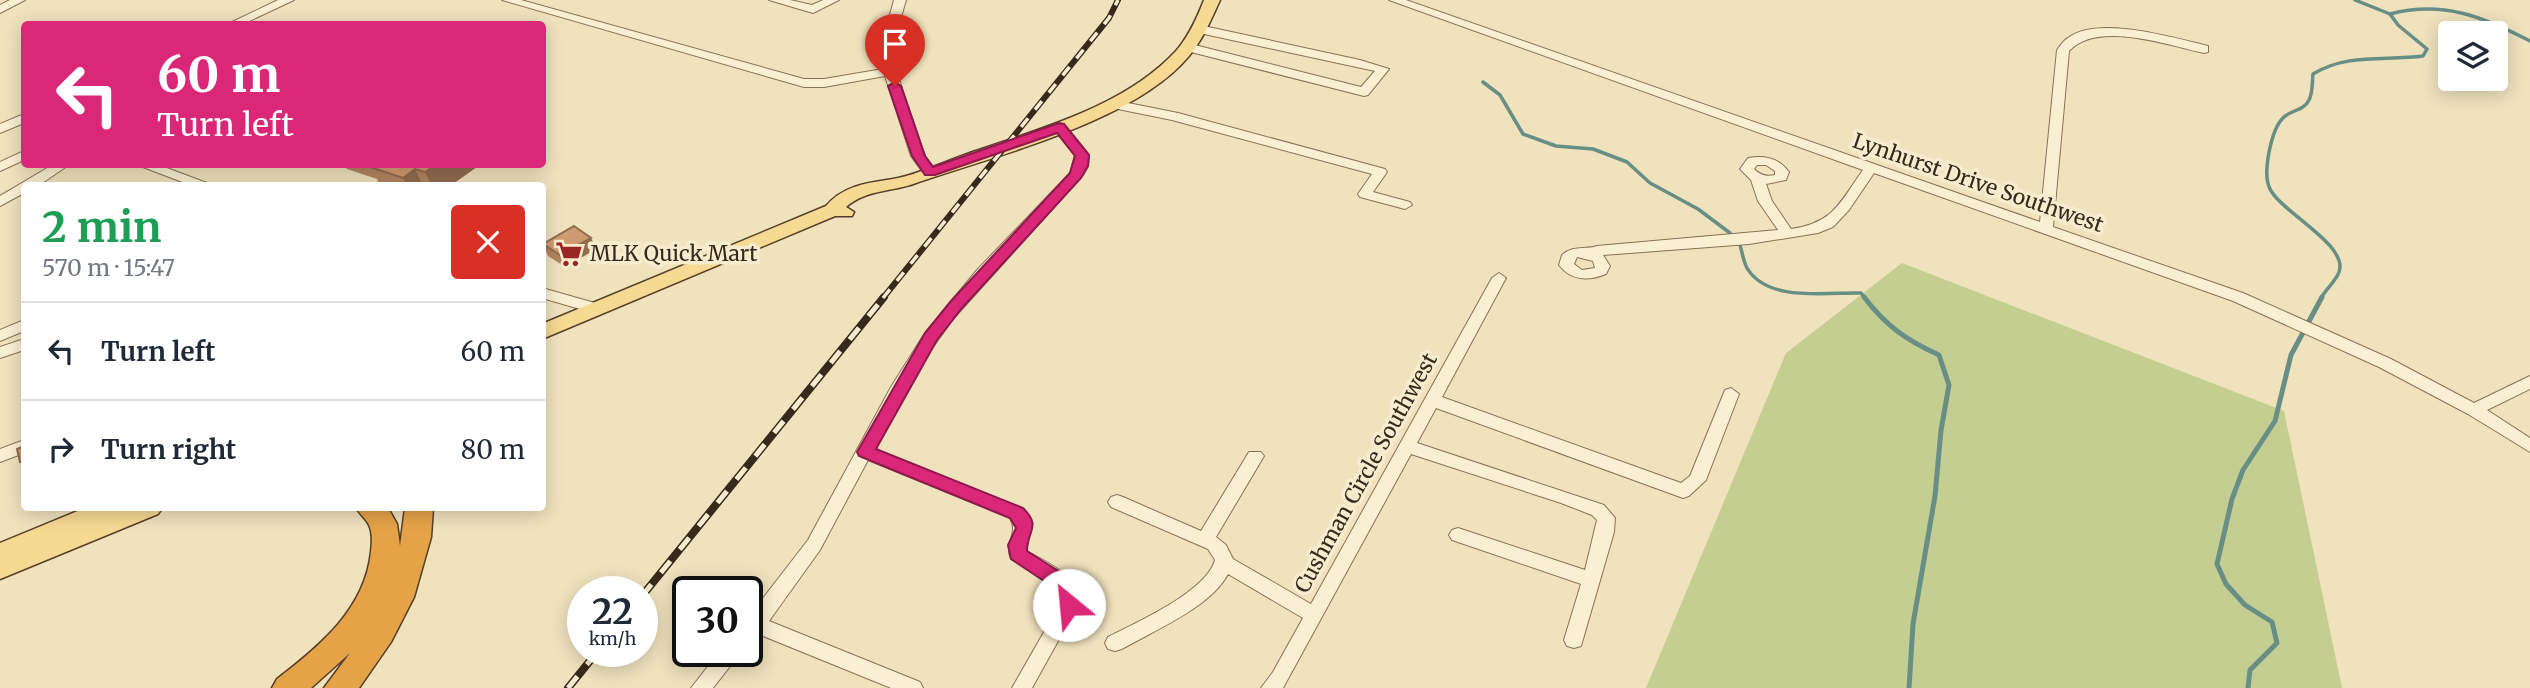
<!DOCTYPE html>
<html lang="en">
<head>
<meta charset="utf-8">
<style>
	body { margin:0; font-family:Merriweather,serif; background:#f6f6f7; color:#1f2937; height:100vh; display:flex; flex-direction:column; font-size:26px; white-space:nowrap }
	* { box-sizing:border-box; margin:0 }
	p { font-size:23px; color:#747a83 }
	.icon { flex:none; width:38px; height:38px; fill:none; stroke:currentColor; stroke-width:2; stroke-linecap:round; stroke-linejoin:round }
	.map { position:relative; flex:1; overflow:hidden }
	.drawer { position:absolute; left:21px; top:182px; width:525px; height:329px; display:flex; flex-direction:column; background:#fff; border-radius:7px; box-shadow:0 4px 18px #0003 }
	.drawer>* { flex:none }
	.guide { position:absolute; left:21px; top:21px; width:525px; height:147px; border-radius:7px; box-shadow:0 4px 18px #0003; background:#db2777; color:#fff; overflow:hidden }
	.buttons { position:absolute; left:2438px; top:21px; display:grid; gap:14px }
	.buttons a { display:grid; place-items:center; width:70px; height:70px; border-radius:7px; background:#fff; box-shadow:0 4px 18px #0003; font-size:35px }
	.speed { position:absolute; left:567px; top:576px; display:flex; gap:14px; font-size:35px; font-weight:700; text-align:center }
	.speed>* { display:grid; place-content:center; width:91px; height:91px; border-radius:50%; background:#fff; box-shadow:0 4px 18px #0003; line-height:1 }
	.speed small { font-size:18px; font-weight:400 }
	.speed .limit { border:4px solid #111; border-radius:10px; background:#fff; color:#111 }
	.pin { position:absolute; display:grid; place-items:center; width:60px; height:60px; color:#fff; margin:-72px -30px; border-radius:50% 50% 50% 0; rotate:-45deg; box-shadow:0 0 7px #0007 }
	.pin .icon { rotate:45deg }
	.me { position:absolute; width:77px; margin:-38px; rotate:332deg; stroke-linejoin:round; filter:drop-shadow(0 0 5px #0008) }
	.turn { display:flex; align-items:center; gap:24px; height:147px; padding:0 21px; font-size:32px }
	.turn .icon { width:91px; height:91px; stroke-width:2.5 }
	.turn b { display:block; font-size:49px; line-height:60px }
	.round { display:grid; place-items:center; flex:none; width:74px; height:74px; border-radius:7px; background:#f6f6f7 }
	.overview { display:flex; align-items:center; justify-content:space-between; height:119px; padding:0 21px }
	h1 { font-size:42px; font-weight:700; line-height:52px; color:#1e9e55 }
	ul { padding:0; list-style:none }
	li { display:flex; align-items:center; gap:21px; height:98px; padding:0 21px; border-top:2px solid #e0e1e3 }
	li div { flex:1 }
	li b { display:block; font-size:26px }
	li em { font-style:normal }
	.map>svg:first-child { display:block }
	.green { fill:#c5ce91 }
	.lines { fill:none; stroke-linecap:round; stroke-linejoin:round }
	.stream-far1 { stroke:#688f86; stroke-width:3.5 }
	.stream { stroke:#688f86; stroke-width:5 }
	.minor-casing { stroke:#887256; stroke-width:2 }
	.major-casing { stroke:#563f2a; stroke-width:3 }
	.highway-casing { stroke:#563f2a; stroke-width:3 }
	.minor { fill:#faefd1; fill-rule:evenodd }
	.major { fill:#f6d992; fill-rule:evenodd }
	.highway { fill:#e5a348; fill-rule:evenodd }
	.rail-far1-casing { stroke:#37291b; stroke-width:6 }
	.rail-casing { stroke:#37291b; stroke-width:8 }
	.rail-far1 { stroke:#f7eccd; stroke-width:3.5; stroke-dasharray:11; stroke-linecap:butt }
	.rail { stroke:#f7eccd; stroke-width:5; stroke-dasharray:15; stroke-linecap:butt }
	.wall { fill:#b38561 }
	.shaded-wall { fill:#926c4f }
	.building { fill:#d09b71; stroke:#926c4f; stroke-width:2 }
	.route { fill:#db2777; stroke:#8e194d; stroke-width:2 }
	.labels { text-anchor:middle; stroke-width:7; stroke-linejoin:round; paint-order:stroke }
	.street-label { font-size:21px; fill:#37291b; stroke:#f7eccd }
	.poi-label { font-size:21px; fill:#37291b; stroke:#f7eccd; text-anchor:start }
</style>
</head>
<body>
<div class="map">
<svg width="2530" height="688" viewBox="0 0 2530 688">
	<rect width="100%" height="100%" fill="#f0e2bd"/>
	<path class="green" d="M1902,263L2284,411L2342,688H1646L1786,353Z"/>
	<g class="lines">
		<g class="stream-far1">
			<path d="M2355,0L2390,14"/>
			<path d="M2390,14C2442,0 2484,17 2530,41"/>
			<path d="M1483,82L1500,95L1523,134L1556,146L1593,149L1627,162L1650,183L1698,209L1730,233"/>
			<path d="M1739,242C1742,250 1743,261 1747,268C1768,303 1827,292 1861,293L1865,298"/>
			<path d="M2321,298C2326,289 2336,281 2339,272C2349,245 2281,212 2270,189C2262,174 2271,130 2283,118C2290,110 2304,111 2309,100C2313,93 2312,82 2313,74C2347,53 2385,61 2423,56L2427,49L2398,25L2390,14"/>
		</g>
		<g class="stream">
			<path d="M1864,297C1886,326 1906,340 1939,355L1949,385L1941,430L1935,496L1913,624L1909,688"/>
			<path d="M2248,688L2250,670L2277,643L2272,622L2245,605L2226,584L2217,564L2232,499L2243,470L2275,421L2291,355L2322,297"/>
		</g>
		<g class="minor-casing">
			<g id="minor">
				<path d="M10,0H25L0,13V5Z"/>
				<path d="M278,0H294L243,24H228Z"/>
				<path d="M502,0H521L804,79H824L883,69L880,51L894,0H906L893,44L892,59L925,156L937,172L935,175H925L911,156L885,76L824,87H804Z"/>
				<path d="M769,0H790L812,5L823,0H839L813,13Z"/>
				<path d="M1389,0H1406L2040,222L2057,50C2060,46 2064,40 2068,38C2098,15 2174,38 2208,46V52L2204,53C2168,45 2097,20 2069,51L2053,227L2243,293L2391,359L2474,403L2530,376V389L2487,410L2530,438V452L2468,414L2379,367L2233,301L1874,173L1849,210L1833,227L1818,233L1749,244L1603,255L1610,266L1606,274C1589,281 1571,281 1559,265L1562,255C1573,245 1585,250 1597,246L1778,230L1758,201L1751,180L1740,169L1748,158C1765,155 1779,158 1789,172L1786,180L1766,184L1772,201L1791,229C1834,223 1840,202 1863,170ZM1757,165H1766L1775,171V175C1766,177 1760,175 1754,169ZM1577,257L1593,261L1595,268L1582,270L1574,264Z"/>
				<path d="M1199,25L1360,60L1389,69L1368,95L1364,96L1183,50V44L1187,43L1361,87L1375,71L1195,32V26Z"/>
				<path d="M1113,100L1178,113L1385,169L1387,172L1373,192L1410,202L1412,205L1405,209L1360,197L1358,194L1372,174L1172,120L1108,107V101Z"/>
				<path d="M24,114V123L0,133V124Z"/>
				<path d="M1059,123L1064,124L1089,155L1088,166L1083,175L953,319L920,365L874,449L1022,508C1035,524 1029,533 1026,551C1049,563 1078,575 1078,605L1032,688H1012L1060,604V596L1045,580L1011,559C1004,545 1019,532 1010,518L868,460L820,550L769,621L920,682L923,688H891L758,634L747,641V619L808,540L891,387L925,333L977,270L1070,173L1075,155L1052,127Z"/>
				<path d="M24,151V160L0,171V162Z"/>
				<path d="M54,164H70L38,186H24V193L0,206V196Z"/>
				<path d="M135,164H156L215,186H193Z"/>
				<path d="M1499,273L1506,278L1442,397L1681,483L1690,476L1725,390L1731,388L1739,394L1706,480L1689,496L1683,498L1436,408L1417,443L1604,505L1615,518L1614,532L1581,646L1574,648L1567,646L1564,640L1581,584L1452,540L1449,535L1452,530L1458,528L1585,570L1597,520L1592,515L1561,503L1411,454L1283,688H1261L1273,672L1303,618L1228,574C1211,607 1153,631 1122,649L1115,651L1108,649L1105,643L1108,637C1137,622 1206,592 1215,560L1208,549L1111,507L1108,502L1111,497L1117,495L1123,497L1201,531L1249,452H1261L1264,456L1216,537L1226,545L1233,559L1311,604L1492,278Z"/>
				<path d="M542,288L602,305L605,309L597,314L542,298Z"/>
				<path d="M24,320V331L0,341V330Z"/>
				<path d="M24,339V350L0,358V347Z"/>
				<path d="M24,440V453L0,462V449Z"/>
				<path d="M720,651H742L713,688H691Z"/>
			</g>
		</g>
		<g class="major-casing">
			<g id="major">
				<path d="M1204,0H1220C1211,20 1203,39 1189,56C1134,122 996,155 916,183C892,192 867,189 846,207L854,212L852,216H835L542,339V324L826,206C844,185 868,183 893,179C918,175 953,158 979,150C1046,127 1126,105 1176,51C1189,36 1197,18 1204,0Z"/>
				<path d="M85,508H120L118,511L127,508H162L158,514L0,579V543Z"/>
			</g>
		</g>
		<g class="highway-casing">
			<path id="highway" d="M356,508H388L397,524L400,546L405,508H433L431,537L414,597L391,642L359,688H324L350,653L311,688H272L277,679C320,646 365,609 371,552C372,544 373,533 369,525C366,519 360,514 356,508Z"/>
		</g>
		<use href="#minor" class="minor"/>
		<use href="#major" class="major"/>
		<use href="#highway" class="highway"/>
		<g class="rail-far1-casing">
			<path id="rail-far1" d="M883,298L1109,18L1118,0"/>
		</g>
		<g class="rail-casing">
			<g id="rail">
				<path d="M642,596L884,297"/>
				<path d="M568,688L598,651"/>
			</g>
		</g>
		<use href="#rail-far1" class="rail-far1"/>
		<use href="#rail" class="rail"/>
	</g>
	<g class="wall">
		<path d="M345,164H481L450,186H380L377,179L347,169Z"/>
		<path d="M591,238L596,249L565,267L548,256L543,244Z"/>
	</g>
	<g class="shaded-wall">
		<path d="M437,164H481L450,186H432L425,172Z"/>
		<path d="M415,169L423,186H407L403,178Z"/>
		<path d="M591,238L596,249L565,267L560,255Z"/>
	</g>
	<g class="building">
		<path d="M374,164H437L425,172L415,169L403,178L370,167Z"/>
		<path d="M574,226L591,238L560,255L543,244Z"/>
		<path d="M24,446V461L20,462L17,449Z"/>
	</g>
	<path class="route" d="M895,82L901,86L925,156L933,167L1059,123L1064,124L1089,155L1088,166L1081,178L962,308L937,340L876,449L1023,508C1042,527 1027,530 1027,551L1074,581C1079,592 1081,599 1076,611L1069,613L1062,611L1059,591L1011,559L1008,545L1016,528L1010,518L859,456L857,452L925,333L951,301L1070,173L1075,156L1057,133L935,175H925L912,156L888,86Z"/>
	<defs>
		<g id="supermarket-bare" transform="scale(2.1)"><path d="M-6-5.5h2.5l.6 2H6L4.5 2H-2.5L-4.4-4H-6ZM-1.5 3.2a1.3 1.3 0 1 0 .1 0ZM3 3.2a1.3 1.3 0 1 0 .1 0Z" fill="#9a2523" stroke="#f7eccd" stroke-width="2.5" paint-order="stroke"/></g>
	</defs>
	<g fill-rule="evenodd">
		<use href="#supermarket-bare" x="569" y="254"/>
	</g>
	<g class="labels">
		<g class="street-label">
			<text transform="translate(1978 183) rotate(19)" y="7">Lynhurst Drive Southwest</text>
			<text transform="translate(1366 473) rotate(-61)" y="7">Cushman Circle Southwest</text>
		</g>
		<g class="poi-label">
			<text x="590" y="261">MLK Quick Mart</text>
		</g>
	</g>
</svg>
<div class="buttons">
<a><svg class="icon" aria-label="layers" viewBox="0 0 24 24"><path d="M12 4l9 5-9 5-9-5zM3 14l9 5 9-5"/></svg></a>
</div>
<div class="speed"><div>22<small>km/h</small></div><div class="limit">30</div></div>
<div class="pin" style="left:895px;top:86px;background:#d93025"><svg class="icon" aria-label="arrive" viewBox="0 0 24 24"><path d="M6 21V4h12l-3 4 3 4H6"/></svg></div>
<svg class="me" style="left:1069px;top:605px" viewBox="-20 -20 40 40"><circle r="19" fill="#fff"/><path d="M0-13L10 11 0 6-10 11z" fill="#db2777"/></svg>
<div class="guide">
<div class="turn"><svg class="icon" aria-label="left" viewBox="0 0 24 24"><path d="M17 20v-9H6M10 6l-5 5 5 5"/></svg><div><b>60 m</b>Turn left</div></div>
</div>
<section class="drawer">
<div class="overview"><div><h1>2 min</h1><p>570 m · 15:47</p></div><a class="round" style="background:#d93025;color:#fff"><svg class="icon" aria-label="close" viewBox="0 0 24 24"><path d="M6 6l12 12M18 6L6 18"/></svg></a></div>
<ul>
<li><svg class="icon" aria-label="left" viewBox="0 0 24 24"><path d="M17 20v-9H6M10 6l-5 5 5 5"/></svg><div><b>Turn left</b></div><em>60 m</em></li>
<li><svg class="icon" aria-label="right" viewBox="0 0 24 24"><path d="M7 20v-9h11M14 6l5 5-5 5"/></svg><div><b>Turn right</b></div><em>80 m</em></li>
</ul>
</section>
</div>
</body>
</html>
